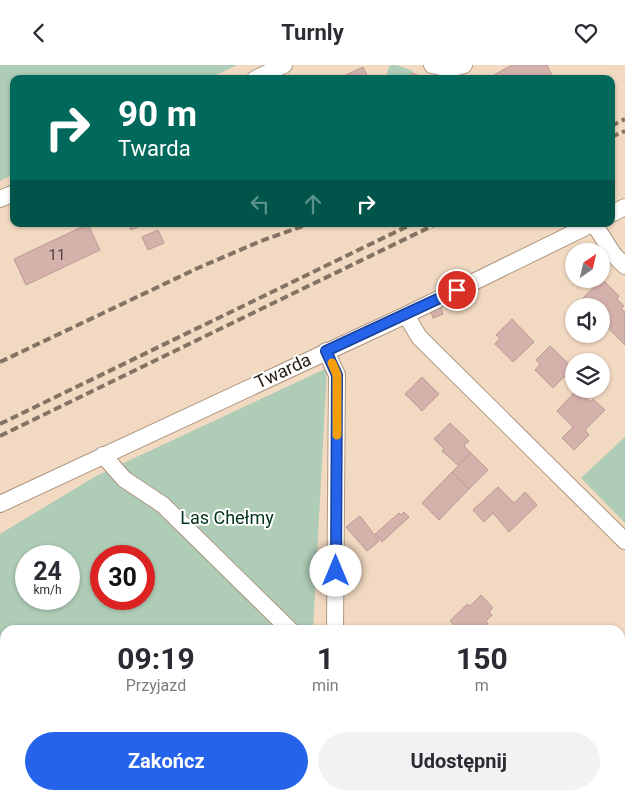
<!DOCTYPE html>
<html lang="pl">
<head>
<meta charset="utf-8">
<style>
	body { margin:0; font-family:Roboto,sans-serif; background:#f2f2f3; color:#2b2b33; height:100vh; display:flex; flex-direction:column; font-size:19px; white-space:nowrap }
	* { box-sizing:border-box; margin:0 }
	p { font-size:16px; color:#7c7c81 }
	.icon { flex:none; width:28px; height:28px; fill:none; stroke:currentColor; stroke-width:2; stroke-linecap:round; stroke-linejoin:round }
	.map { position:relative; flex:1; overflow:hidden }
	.panel { position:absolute; left:0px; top:560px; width:625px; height:175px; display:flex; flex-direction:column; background:#fff; border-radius:15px 15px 0 0; box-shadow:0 1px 4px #0004 }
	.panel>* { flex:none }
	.guide { position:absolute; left:10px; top:10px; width:605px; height:152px; border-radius:10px; box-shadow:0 1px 4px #0004; background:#00695c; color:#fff; overflow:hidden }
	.needle { width:32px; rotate:34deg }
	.controls { position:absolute; left:565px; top:178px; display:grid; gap:10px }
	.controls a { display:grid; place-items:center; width:45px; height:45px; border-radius:50%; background:#fff; box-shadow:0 1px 4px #0004; font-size:25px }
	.speed { position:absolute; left:15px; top:480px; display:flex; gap:10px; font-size:25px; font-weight:700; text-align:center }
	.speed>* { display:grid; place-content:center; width:65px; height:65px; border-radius:50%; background:#fff; box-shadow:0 1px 4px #0004; line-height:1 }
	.speed small { font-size:12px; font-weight:400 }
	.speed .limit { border:8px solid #d22; background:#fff; color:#111 }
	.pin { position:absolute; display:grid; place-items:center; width:42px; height:42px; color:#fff; margin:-21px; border:2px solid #fff; border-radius:50%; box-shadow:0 1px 5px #0007 }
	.me { position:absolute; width:55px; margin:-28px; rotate:0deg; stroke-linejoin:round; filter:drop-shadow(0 0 4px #0008) }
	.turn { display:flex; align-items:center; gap:18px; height:105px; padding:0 25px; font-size:22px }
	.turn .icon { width:65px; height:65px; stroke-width:2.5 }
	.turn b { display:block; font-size:35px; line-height:42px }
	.lanes { display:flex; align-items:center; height:48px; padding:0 25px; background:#0003; justify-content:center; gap:25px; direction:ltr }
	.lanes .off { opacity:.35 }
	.eta { display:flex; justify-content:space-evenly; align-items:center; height:85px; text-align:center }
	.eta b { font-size:30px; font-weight:700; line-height:35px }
	.button { display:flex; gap:10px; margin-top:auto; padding:10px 25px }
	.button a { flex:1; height:58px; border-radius:30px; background:#2563eb; color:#fff; font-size:20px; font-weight:700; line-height:58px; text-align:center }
	.button a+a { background:#f2f2f3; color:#2b2b33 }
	header { display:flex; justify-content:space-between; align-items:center; height:65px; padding:0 25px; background:#fff; font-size:22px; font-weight:700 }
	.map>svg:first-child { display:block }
	.green { fill:#aeccb6; fill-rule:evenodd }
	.building { fill:#d5b1ac; stroke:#bb9994 }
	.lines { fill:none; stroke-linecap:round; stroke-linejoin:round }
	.minor-casing { stroke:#ae9781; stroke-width:18 }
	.minor { stroke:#fff; stroke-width:16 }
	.rail { stroke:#837364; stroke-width:4; stroke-dasharray:8 4; stroke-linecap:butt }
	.route-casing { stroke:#184099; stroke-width:12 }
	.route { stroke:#2563eb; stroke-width:9 }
	.slow { stroke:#f59e0b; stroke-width:9 }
	.labels { text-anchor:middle; stroke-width:4; stroke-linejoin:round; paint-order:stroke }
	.number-label { font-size:15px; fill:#51413a }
	.street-label { font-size:18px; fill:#251c14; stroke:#fff }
	.park-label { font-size:18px; fill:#013319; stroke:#fff }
</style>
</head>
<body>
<header><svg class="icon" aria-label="back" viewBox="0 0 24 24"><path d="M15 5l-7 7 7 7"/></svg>Turnly<svg class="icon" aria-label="heart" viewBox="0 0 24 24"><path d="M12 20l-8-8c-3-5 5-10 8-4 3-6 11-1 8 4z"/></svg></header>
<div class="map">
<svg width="625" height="735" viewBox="0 0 625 735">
	<rect width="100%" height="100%" fill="#f2d9c2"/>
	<g class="green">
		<path d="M0,0H237L208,14H14V109L0,116Z"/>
		<path d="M390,0H397L413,6L410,13L412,14H388L387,7Z"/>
		<path d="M327,303L313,565H5V730H412L417,735H0V469L96,411ZM26,491H69V534H26ZM101,491H144V534H101Z"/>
		<path d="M625,372V458L581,413Z"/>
	</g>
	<g class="building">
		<path d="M512,0H547L553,13L487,14Z"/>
		<path d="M363,2L369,14H343L342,12Z"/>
		<path d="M412,8L422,12V14L410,13Z"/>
		<path d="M88,159L100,185L26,220L14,194Z"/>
		<path d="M128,159H145L131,165Z"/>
		<path d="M158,165L164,178L148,185L142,172Z"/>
		<path d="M602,214L619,231L617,234L624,241L621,244L625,247V280L606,261L601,263V241H575Z"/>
		<path d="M441,243L443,249L433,253L431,247Z"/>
		<path d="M512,254L534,277L513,297L495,279L500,273L496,270Z"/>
		<path d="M550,281L573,303L553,323L535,305L540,299L536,295Z"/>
		<path d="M422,312L439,329L422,346L405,329Z"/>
		<path d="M575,327L580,333L583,330L591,337L593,334L605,345L585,365L589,370L574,385L562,373L573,362L557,346Z"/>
		<path d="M450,358L469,376L464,381L471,388L459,401L442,386L444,384L434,374Z"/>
		<path d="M471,388L488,405L469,424L452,407Z"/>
		<path d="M452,407L469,424L439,455L422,438Z"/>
		<path d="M498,422L514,438L525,427L537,440L509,467L493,448L484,457L473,445Z"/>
		<path d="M404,447L409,452L382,477L375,469L399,448L401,450Z"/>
		<path d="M360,451L379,476L367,486L346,462Z"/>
		<path d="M481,530L493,543L489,547L492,550L486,556L488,559L481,565H457L455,563L456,562L450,556L463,543L468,539L470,541Z"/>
		<path d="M529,730H554L549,735H524Z"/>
	</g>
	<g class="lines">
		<g class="minor-casing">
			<g id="minor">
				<path d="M432,0L450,4L464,0"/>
				<path d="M255,14L284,0"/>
				<path d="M0,134L14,128"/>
				<path d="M611,149L625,142"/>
				<path d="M594,159L614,190L625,201"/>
				<path d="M406,250L419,272L625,476"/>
				<path d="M326,286L337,310L335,565"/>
				<path d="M103,390L124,414L163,440L290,565"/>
				<path d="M0,439L406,250L592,159"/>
				<path d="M453,730L458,735"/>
			</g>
		</g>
		<use href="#minor" class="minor"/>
		<g class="rail">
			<path d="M611,61L625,54"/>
			<path d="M611,72L625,66"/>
			<path d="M0,297L198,203L261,176L309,159"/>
			<path d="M0,359L412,159"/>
			<path d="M0,371L436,159"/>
		</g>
	</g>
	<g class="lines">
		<g class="route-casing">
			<path id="route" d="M336,506L337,310L326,286L457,225"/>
		</g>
		<use href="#route" class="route"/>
		<path class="slow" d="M332,298L337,310V370"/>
	</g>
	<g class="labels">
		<g class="number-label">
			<text x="57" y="195">11</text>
		</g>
		<g class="street-label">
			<text transform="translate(283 306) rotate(-25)" y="6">Twarda</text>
		</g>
		<g class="park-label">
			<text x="227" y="459">Las Chełmy</text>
		</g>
	</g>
</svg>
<div class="controls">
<a><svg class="needle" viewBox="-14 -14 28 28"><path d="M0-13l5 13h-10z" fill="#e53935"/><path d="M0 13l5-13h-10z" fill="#7c7c81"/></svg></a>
<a><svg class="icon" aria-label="sound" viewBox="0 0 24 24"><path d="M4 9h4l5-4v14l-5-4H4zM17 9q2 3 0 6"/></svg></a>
<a><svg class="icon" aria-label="layers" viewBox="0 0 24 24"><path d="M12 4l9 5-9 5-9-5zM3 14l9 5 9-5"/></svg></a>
</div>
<div class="speed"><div>24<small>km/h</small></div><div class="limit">30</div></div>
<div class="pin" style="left:457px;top:225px;background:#d93025"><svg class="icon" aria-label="arrive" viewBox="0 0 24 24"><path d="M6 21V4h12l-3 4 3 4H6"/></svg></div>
<svg class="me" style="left:336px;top:506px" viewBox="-20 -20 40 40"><circle r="19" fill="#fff"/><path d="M0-13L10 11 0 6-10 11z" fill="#2563eb"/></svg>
<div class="guide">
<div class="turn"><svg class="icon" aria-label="right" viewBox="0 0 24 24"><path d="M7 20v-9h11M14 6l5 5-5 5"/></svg><div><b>90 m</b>Twarda</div></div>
<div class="lanes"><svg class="icon off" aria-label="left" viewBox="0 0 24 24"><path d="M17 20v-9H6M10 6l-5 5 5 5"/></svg><svg class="icon off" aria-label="ahead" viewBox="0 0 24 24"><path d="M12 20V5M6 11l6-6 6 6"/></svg><svg class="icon" aria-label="right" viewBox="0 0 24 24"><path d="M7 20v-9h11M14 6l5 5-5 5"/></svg></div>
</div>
<section class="panel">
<div class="eta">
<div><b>09:19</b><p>Przyjazd</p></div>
<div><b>1</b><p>min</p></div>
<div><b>150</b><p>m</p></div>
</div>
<div class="button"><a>Zakończ</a><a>Udostępnij</a></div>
</section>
</div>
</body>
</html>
